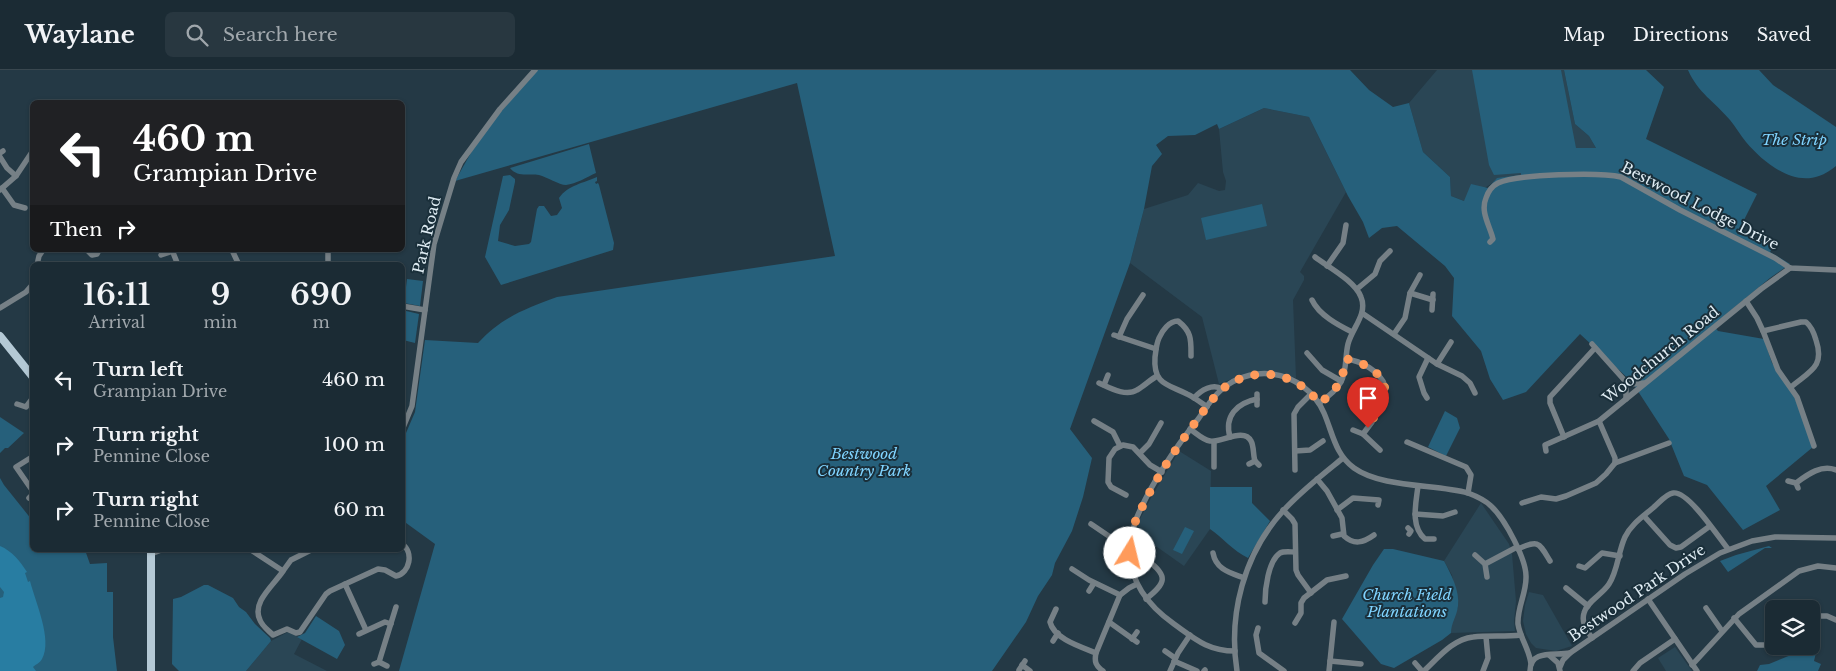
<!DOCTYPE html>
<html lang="en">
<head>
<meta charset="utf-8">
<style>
	body { margin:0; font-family:"Libre Baskerville",serif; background:#283740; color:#f1f3f6; height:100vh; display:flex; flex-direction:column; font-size:19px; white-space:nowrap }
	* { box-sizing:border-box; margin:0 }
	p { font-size:16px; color:#a0a7ac }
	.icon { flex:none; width:28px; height:28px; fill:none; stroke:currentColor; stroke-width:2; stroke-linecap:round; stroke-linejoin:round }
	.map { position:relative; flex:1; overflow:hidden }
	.drawer { position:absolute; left:30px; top:192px; width:375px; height:290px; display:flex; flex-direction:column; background:#1b2b34; border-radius:8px; box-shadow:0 1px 4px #0004,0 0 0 1px #39474f }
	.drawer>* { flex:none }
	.guide { position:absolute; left:30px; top:30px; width:375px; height:152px; border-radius:8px; box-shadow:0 1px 4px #0004,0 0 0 1px #39474f; background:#202124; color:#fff; overflow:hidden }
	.tools { position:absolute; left:1765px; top:530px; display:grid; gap:10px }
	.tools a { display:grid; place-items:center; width:55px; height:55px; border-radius:8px; background:#1b2b34; box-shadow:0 1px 4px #0004,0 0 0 1px #39474f; font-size:25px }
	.pin { position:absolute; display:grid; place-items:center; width:42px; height:42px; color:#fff; margin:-51px -21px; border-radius:50% 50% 50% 0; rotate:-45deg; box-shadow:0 0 5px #0007 }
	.pin .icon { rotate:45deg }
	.me { position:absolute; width:55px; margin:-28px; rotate:9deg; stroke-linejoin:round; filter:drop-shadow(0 0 4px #0008) }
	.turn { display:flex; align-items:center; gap:18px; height:105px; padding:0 20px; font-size:22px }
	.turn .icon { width:65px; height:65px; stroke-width:2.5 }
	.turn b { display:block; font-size:35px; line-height:42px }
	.then { display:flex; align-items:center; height:48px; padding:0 20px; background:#0003; gap:10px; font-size:19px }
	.eta { display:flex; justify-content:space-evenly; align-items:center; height:85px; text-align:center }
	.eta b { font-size:30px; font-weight:600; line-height:35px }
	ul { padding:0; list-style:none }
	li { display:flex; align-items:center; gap:15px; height:65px; padding:0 20px }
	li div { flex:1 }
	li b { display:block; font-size:19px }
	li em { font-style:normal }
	header { display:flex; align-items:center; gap:30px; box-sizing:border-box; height:70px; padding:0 25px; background:#1b2b34; border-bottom:1px solid #39474f }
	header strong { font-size:24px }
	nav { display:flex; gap:28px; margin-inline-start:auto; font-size:18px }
	.search { width:350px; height:45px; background:#283740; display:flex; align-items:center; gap:12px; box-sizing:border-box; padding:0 18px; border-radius:8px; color:#a0a7ac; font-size:19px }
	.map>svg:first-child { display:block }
	.built { fill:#2a4655 }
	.green { fill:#26607b }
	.water { fill:#287da2 }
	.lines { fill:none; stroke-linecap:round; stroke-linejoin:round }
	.minor { stroke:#768086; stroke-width:5.5 }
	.major { stroke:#b4c9d5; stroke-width:8 }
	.route { stroke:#ff9b5b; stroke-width:9; stroke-dasharray:0 16.2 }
	.labels { text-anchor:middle; stroke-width:4; stroke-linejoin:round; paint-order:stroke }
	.park-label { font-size:15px; font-style:italic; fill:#80d4ff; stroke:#1a2f3a }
	.street-label { font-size:15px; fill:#dfecf3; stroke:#1a2f3a }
</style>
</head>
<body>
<header>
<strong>Waylane</strong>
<div class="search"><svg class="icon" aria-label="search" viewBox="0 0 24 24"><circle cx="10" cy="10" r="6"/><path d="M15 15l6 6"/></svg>Search here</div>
<nav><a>Map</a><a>Directions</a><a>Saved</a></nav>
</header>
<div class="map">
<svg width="1836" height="601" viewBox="0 0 1836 601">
	<rect width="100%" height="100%" fill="#243945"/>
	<g class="built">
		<path d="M1437,0H1564L1575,54L1589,66L1596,78L1589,101L1513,106L1499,109L1464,131L1451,126L1450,107L1423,82L1409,33Z"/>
		<path d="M1264,38L1309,47L1346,122L1300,202L1304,206V210L1293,230L1296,308L1271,301L1244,304L1219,314L1202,247L1130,193L1144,139L1188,125L1198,113L1219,121L1225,120L1226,111L1223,102L1219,59Z"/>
		<path d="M1179,381L1211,401L1210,459L1184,496L1136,462L1140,449L1152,426Z"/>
		<path d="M1481,433L1509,474L1512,484L1516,531L1514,551L1515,561L1451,563V555L1458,537L1452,505L1444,491Z"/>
		<path d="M1529,522L1543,525L1572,576L1556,581L1536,578L1531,573L1526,564L1523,551L1525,535Z"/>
		<path d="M288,562L302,569L294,584L327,601H246L271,571Z"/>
		<path d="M1675,577L1692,601H1666L1658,588Z"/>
	</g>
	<g class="green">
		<path d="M537,0H1350L1369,20L1393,37L1409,33L1423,82L1450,107L1451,126L1464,131L1471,114L1488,118L1497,108L1521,105V103L1494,105L1489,95L1472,0H1561L1576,78H1596L1589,66L1575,54L1564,0H1646L1664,17L1646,69L1757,124L1737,164L1775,173L1770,182L1790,194L1770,208L1713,255L1718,261L1764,269L1772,293L1793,323L1813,377L1766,416L1780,440L1743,460L1707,415L1684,406L1669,369L1632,312L1580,264L1526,322L1503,330L1490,309L1481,281L1452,246L1454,208L1445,196L1397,156L1382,158L1369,168L1363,152L1348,126L1309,47L1264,38L1219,59L1217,54L1195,65L1168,66L1156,75L1162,84L1152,96L1144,139L1130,193L1070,359L1092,388L1083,427L1072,461L1055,493L1052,505L1038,526L1026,552L992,601H399L435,474L402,450L403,370L415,342L425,270L478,273C502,247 525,239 557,227L835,186L797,13L455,111L472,81L493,51Z"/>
		<path d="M1688,0H1759L1773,15L1836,57V96C1831,100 1825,104 1819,106C1792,116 1763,92 1746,72C1740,65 1736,57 1730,50C1715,32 1698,23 1688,0Z"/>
		<path d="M589,74L596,103C587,107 576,114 566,115C559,115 547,107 539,105C528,103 518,108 510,98Z"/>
		<path d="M510,105L515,109V112L509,140L500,155L498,171L515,176L529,174L531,172L537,139L539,136H544L551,146L557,145L562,138L559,128C568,115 584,113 597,107V111L595,112L596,114L598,113L599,115L614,173L613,180L501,215L485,187L503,106Z"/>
		<path d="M1262,134L1267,156L1206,170L1201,148Z"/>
		<path d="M407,209L423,211L420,236L404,233Z"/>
		<path d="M402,240L419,244L415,273L403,270Z"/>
		<path d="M1445,341L1457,348L1460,358L1446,386L1428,377Z"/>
		<path d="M0,347L24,363L8,378H5L0,383Z"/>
		<path d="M0,408L4,415L32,450V480H85L90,494L107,493V522H113V567L117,601H0Z"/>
		<path d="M1210,417H1252V433L1270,451L1248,488C1233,481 1223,468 1210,459Z"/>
		<path d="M1185,457L1194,461L1182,484L1173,480Z"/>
		<path d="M1769,476L1772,478H1765L1728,502L1720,491L1736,485Z"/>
		<path d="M1384,479H1393L1444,491C1451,504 1460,521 1458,536C1457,546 1451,553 1451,563L1442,570L1394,598L1381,594L1342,549L1373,495Z"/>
		<path d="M204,515H208L233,528L239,537L246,542L255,554L270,568L271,571L246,601H179L172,594L173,529L181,527Z"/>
		<path d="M316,546L339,561L345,575L337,589L297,567L305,563Z"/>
		<path d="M1818,574L1814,591L1821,594L1818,601H1757L1760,595L1769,594Z"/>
	</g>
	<path class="water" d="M0,476C12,481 20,491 27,502L25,503L28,512L30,511C35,531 53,570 42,589C40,593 36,594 33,597L36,601H0V528L3,527L4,522L0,517Z"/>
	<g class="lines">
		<g class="minor">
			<path d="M0,83L3,81"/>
			<path d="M0,87L7,98L16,106"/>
			<path d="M2,118L14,135L25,138"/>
			<path d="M0,120L16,106L32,82"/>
			<path d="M1490,172L1493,169C1490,156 1480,142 1486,128C1488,122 1492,116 1498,113C1517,104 1600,102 1621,107L1680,140L1775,188L1790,198L1836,200"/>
			<path d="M87,180L92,185L97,184L99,180"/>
			<path d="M172,180L178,195"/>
			<path d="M232,180L239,195"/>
			<path d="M328,180V195"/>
			<path d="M161,185L173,181"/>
			<path d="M1315,187C1328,197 1355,211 1361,227C1368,244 1352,258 1348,274C1345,286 1347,300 1341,312C1336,321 1328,327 1319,333"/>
			<path d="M37,195L39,186L43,180"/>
			<path d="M1327,196L1343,173L1346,155"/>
			<path d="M1357,219L1375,204L1380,191L1390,181"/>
			<path d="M1410,223L1433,230"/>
			<path d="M1312,230C1319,245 1338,255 1352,262"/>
			<path d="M1746,231L1757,248L1763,261L1778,300L1797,327L1814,376"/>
			<path d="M402,236L425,240"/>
			<path d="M0,238L26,222L32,215"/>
			<path d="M1432,240L1433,224"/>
			<path d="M1362,243L1437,294L1462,306L1470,313L1475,323"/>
			<path d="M1763,261L1801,252H1806C1812,257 1814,263 1816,270C1825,297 1810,301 1791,317"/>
			<path d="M1394,264L1405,248L1410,223L1420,205"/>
			<path d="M1114,265L1156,279"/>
			<path d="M1119,267L1127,249L1143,225"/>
			<path d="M1592,274L1626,312V329"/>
			<path d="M1307,283L1322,300L1341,311"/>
			<path d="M1191,286C1191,270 1192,262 1178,251C1169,251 1162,261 1159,268C1156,275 1156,281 1155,287C1153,314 1167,314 1187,324C1194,327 1200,332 1207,337"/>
			<path d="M1346,289C1361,291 1380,301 1385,316L1372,352L1363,364"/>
			<path d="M1437,294L1451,272"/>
			<path d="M1626,312L1632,314L1644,313"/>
			<path d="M1099,313C1110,318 1126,327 1137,320C1144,316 1150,310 1157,306"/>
			<path d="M1104,315L1108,305"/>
			<path d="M1257,324V335"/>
			<path d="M1194,328C1201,320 1213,313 1222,319"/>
			<path d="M1427,328L1424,323L1419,307L1428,288"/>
			<path d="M17,334L26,337L32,329"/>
			<path d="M1094,351L1113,362L1120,376"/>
			<path d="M1599,351L1615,388V393"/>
			<path d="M1190,359C1196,363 1203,370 1210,371C1221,373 1244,357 1251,371C1254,376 1253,385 1255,391"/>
			<path d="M402,360L412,336L434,174L454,108L461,92L500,39L535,0"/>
			<path d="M1353,360L1363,364L1380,380"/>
			<path d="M1230,367C1224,346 1237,333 1257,329"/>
			<path d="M1564,367L1550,333V327L1595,278"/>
			<path d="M1407,372L1466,397L1471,405L1468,423"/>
			<path d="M1295,381L1310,380L1323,371"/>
			<path d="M1546,381L1545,375L1599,351L1761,219L1790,198"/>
			<path d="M1140,383L1149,374L1161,353"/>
			<path d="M32,387L16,397L32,420"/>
			<path d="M1249,394L1255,391L1259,395"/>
			<path d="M1214,397V372"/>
			<path d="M1295,400L1294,344L1298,337L1311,324"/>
			<path d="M1317,409L1327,421L1342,448L1344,466C1354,475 1363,473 1374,465"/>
			<path d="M1788,411L1796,413L1798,418"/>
			<path d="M1796,413C1807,405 1821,394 1836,400"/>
			<path d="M1418,416C1416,433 1410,456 1425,469H1434"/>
			<path d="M1126,425L1111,417L1108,412L1109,388L1115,379L1123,375L1133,377L1150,395L1162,402"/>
			<path d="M29,428L32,425"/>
			<path d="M1522,433L1541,427L1556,429L1566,426L1596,413L1606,404L1615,393L1669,373"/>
			<path d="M1283,440L1292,449L1295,454L1296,500L1298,505L1311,523"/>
			<path d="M1337,440L1353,428L1379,430L1378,435"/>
			<path d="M1415,444L1443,446L1455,442"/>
			<path d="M1644,446L1670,475L1676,478L1681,477L1710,456"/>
			<path d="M1091,454L1119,473L1130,476"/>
			<path d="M1408,458L1411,461L1409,464"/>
			<path d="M1333,466L1342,464"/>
			<path d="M1518,479C1539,469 1539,473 1550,491"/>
			<path d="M251,480L283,501C275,514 251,532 260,550C262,556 268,560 273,565L287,559L296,563L300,562L326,524L330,521L378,499L385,500L396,506C410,503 414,482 402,474"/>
			<path d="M1213,483C1216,500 1231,503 1244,508"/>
			<path d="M151,484L161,480"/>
			<path d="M1475,485L1485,494L1487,507"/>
			<path d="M1485,494L1517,477"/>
			<path d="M1579,496L1585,498L1602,483L1620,486"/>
			<path d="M1072,499L1089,510L1120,525"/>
			<path d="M283,501L291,490L311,480"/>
			<path d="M345,514L366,560"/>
			<path d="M1566,518L1588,536"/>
			<path d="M1089,521L1094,513"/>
			<path d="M1146,529C1166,513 1169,506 1147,490"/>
			<path d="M1648,529L1697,601"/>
			<path d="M1265,532C1265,520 1268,491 1280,483C1284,481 1290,482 1295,482"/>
			<path d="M1706,538L1722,561"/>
			<path d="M1056,539L1050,552C1054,569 1081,577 1096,583"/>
			<path d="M1811,546H1827L1836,550"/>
			<path d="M1734,548L1756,575H1765L1774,570"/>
			<path d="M1109,552L1137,572"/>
			<path d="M1295,553L1301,543V533L1304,528L1327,510L1346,506"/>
			<path d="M1258,558L1256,565L1259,583L1284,601"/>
			<path d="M359,564L385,552L391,554"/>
			<path d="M1592,568C1587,560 1581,553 1584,543C1587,531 1602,525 1609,514C1618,500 1618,482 1625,467C1631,454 1644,446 1654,437C1659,433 1666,424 1673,423C1688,420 1719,468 1728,479"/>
			<path d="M1132,569L1137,562"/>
			<path d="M1053,571L1058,563"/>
			<path d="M1165,581L1175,588"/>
			<path d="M1235,581C1208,581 1195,569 1174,554C1150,537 1131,515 1130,484C1129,472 1133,458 1137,447C1152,412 1175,378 1199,348C1207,336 1216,322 1229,314C1241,306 1258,302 1272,304C1295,307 1315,322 1324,343C1333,364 1335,384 1354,398C1382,418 1435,414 1468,423C1476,426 1485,430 1491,436C1505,449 1527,490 1526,508C1526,524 1517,538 1518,554C1520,568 1529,578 1531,594"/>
			<path d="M1549,585L1558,593L1560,601"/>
			<path d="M1174,591L1197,601"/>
			<path d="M1330,591L1361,594"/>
			<path d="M379,592L396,537"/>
			<path d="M1415,593L1422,601"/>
			<path d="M374,594L379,592L387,596"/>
			<path d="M1022,595L1030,601"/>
			<path d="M1692,595L1739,544L1799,501L1818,496L1836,498"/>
			<path d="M1560,597L1563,590L1570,583L1685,504L1720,483L1752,471L1775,467L1836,468"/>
			<path d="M1019,600L1025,591"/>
			<path d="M1103,601C1096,596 1094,592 1096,583L1120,525L1129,518L1137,514"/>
			<path d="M1170,601L1178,583L1190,565"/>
			<path d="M1204,601L1205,600"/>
			<path d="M1237,601C1228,544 1244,484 1283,441C1301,421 1322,405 1343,388"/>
			<path d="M1329,601L1334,552"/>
			<path d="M1424,601C1438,588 1453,569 1473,567C1489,565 1505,567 1521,565"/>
			<path d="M1483,601L1488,588L1486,567"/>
			<path d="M1530,601C1530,579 1555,586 1570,583"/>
			<path d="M1633,601L1640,593L1675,569"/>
		</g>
		<g class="major">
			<path d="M0,266L32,306"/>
			<path d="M151,601V480"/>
		</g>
	</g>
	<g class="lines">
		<path class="route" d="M1130,483C1130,470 1132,457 1138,446C1154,410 1177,377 1200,346C1208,335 1217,322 1228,315C1259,295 1298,304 1319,333C1337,322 1343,309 1346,289C1361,291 1380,301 1385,316L1372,352L1368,358"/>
	</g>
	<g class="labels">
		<g class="park-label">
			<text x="1794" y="75">The Strip</text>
			<text x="864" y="389">Bestwood<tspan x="864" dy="17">Country Park</tspan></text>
			<text x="1407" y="530">Church Field<tspan x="1407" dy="17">Plantations</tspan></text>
		</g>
		<g class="street-label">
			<text transform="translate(1700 136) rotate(27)" y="5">Bestwood Lodge Drive</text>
			<text transform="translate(427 165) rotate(-77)" y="5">Park Road</text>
			<text transform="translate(1661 285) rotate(-39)" y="5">Woodchurch Road</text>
			<text transform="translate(1637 523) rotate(-34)" y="5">Bestwood Park Drive</text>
		</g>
	</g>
</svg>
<div class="tools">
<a><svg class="icon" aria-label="layers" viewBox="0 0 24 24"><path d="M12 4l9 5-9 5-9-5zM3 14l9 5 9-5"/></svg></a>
</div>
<div class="pin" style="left:1368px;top:358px;background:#d93025"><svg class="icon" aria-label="arrive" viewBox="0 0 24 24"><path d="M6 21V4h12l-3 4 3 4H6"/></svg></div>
<svg class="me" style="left:1130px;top:483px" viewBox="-20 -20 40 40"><circle r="19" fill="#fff"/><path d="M0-13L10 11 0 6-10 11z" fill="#ff9b5b"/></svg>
<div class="guide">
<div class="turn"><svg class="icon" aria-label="left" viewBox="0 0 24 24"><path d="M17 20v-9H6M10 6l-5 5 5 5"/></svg><div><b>460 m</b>Grampian Drive</div></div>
<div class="then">Then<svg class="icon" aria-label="right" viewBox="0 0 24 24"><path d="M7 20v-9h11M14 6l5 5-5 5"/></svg></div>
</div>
<section class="drawer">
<div class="eta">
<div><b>16:11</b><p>Arrival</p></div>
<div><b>9</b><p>min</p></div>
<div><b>690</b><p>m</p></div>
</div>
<ul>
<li><svg class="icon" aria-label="left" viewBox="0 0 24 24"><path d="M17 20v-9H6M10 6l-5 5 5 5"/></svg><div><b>Turn left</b><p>Grampian Drive</p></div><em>460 m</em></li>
<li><svg class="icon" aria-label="right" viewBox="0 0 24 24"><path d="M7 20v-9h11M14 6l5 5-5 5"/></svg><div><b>Turn right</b><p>Pennine Close</p></div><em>100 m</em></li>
<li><svg class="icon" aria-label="right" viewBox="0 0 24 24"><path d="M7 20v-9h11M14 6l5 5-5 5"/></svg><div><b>Turn right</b><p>Pennine Close</p></div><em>60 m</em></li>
</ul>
</section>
</div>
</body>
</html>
